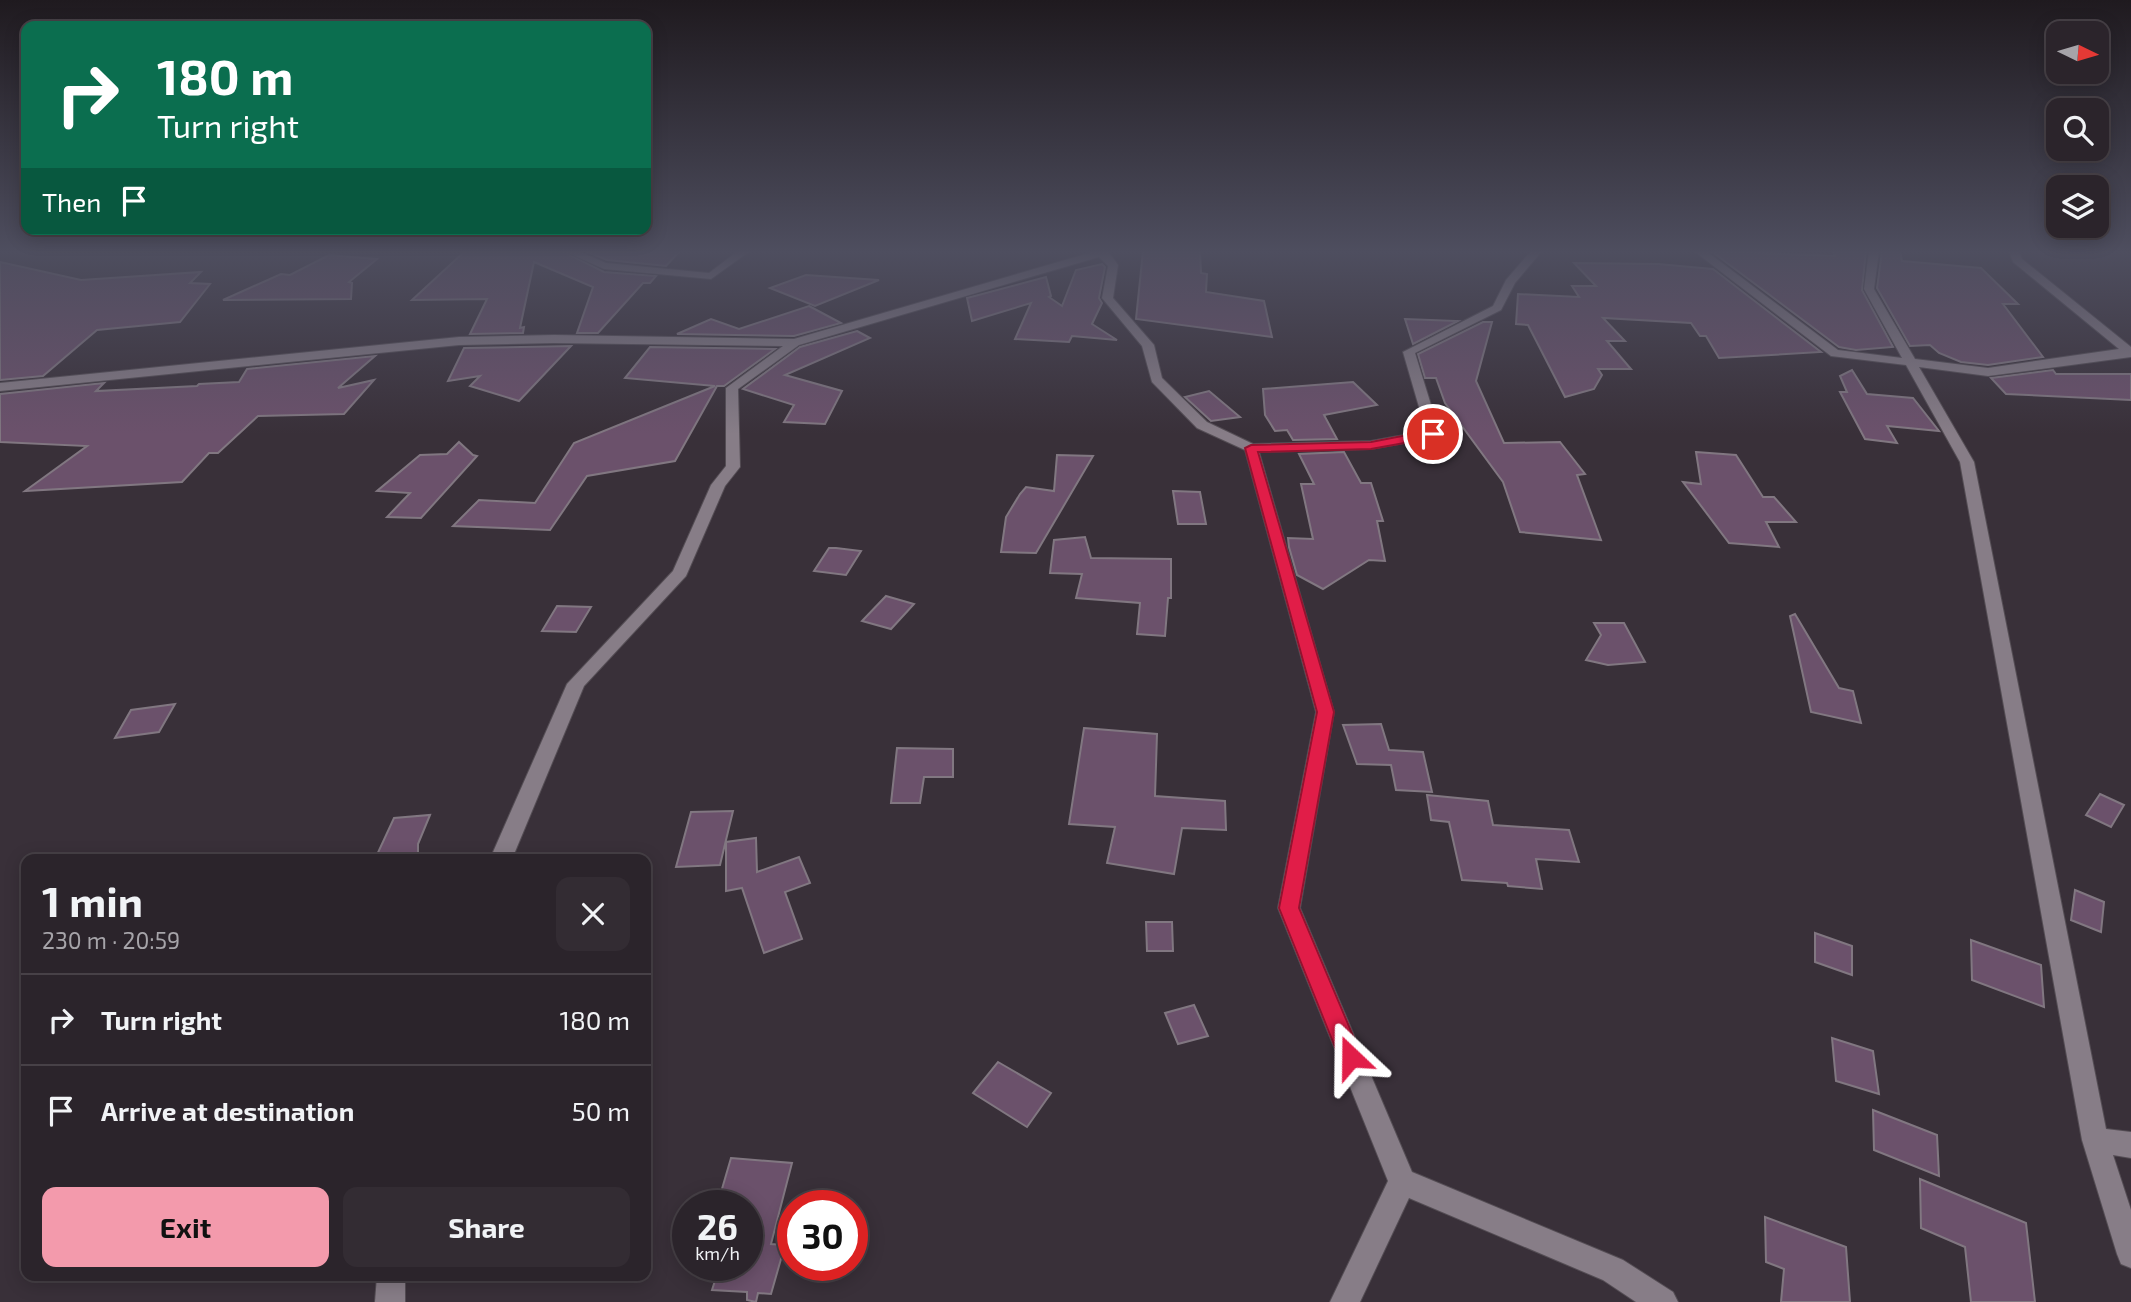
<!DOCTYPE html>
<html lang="en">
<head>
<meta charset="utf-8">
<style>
	body { margin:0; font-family:"Exo 2",sans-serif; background:#332c33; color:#f1f3f6; height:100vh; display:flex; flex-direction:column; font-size:26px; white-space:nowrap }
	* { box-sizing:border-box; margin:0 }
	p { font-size:23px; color:#a6a4a9 }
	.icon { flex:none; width:38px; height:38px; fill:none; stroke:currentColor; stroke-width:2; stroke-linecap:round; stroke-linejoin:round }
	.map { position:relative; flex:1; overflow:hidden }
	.panel { position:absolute; left:21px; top:854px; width:630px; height:427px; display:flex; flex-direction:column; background:#2b242b; border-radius:14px; box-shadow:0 4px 18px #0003,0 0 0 2px #474147 }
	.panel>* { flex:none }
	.hud { position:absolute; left:21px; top:21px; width:630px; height:214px; border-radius:14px; box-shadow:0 4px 18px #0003,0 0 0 2px #474147; background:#0b6e4f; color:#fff; overflow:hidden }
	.needle { width:46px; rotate:95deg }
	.controls { position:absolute; left:2046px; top:21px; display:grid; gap:14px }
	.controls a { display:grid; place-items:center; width:63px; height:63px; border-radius:14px; background:#2b242b; box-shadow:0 4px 18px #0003,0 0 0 2px #474147; font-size:35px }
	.speed { position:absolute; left:672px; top:1190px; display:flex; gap:14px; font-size:35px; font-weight:700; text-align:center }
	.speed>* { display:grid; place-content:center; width:91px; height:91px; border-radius:50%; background:#2b242b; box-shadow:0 4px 18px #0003,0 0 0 2px #474147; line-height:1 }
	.speed small { font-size:18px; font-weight:400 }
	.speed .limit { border:10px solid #d22; background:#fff; color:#111 }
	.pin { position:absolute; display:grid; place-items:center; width:60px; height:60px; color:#fff; margin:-30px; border:4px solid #fff; border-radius:50%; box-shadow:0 2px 7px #0007 }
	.me { position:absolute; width:77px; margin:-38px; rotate:337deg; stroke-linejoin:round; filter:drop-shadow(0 0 5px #0008) }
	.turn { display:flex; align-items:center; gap:24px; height:147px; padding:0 21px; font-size:32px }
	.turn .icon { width:91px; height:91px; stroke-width:2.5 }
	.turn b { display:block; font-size:49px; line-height:60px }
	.then { display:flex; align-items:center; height:66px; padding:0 21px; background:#0003; gap:14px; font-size:26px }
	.round { display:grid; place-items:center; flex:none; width:74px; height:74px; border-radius:14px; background:#332c33 }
	.summary { display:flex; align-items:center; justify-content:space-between; height:119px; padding:0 21px }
	h1 { font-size:42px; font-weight:700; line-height:52px }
	.cta { display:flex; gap:14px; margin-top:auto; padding:14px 21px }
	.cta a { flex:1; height:80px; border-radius:14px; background:#f39aac; color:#111; font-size:28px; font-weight:700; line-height:80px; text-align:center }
	.cta a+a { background:#332c33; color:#f1f3f6 }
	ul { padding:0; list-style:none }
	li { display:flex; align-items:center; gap:21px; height:91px; padding:0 21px; border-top:2px solid #474147 }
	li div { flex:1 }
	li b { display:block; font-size:26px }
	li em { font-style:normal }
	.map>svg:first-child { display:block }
	.building { fill:#6b516b; stroke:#817781; stroke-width:2 }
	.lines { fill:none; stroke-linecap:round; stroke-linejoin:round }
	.minor-casing { stroke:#544d54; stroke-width:2 }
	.minor { fill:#877d87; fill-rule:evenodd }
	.route { fill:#e11d48; stroke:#92132f; stroke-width:2 }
</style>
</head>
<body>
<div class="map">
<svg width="2131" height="1302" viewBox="0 0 2131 1302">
	<rect width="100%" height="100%" fill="#393039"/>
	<g class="building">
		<path d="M465,251H562L604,272L656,276L650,283H643L598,333H577L593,287L534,262L520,328L524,327L523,333L470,334L487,299L412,300Z"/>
		<path d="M585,251H680L666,266L607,260Z"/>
		<path d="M1143,251H1200L1201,273L1207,274L1206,292L1264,301L1272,337L1136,319Z"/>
		<path d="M1711,251L1835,256L1832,251H1866L1862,290L1893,347L1856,350L1839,347Z"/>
		<path d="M1882,251H1900L1902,261L1981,268L2018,304H2003L2043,357L1988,365L1961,362L1939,353L1930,345L1910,346L1877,288Z"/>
		<path d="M329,255L377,259L349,282L352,283L351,299L223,300L281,274L290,275Z"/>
		<path d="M0,262L81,280L201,272L190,283L210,284L180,322L97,330L43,376L0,380Z"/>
		<path d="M1574,263L1658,264L1713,269L1821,352L1719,358L1706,336H1700L1691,323L1603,318L1625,341H1607L1631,369H1598L1602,375L1594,389L1565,397L1528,325L1516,324L1518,294L1579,297L1572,286H1596Z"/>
		<path d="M1102,264L1105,267L1099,298L1102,303L1092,324L1117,340L1072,336L1069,342L1015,339L1031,303L972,321L967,298L1046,277L1051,296L1049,297L1062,306L1076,270Z"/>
		<path d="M806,275L879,280L815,306L770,288Z"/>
		<path d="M809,306L841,323L794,336L677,334L711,319L739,329Z"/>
		<path d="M1405,319L1458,321L1413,344Z"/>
		<path d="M1483,322H1492L1476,381L1504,443L1560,442L1585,474L1577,475L1601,540L1520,532L1503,482L1445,403L1436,378H1425L1418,354Z"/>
		<path d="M857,331L870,338L785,375L842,391L825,424L784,422L794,405L743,389L800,347Z"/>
		<path d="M571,346L519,401L470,386L480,376L448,381L464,348Z"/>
		<path d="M650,347L775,349L724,386H717L675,461L587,476L550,530L453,526L479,500L535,503L574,443L715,386L625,378Z"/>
		<path d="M375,356L338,388L374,380L344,414L258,416L218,453H209L182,482L25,491L87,446L0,442V394L104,383L96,391L197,386L199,384L239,382L247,369Z"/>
		<path d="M1852,370L1867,394L1913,398L1939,431L1887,426L1897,443L1865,439L1840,392H1847L1840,376Z"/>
		<path d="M2053,370L2056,374H2131V400L2006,394L1991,378Z"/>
		<path d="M1353,382L1377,405L1324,415L1337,439L1293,440L1287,430L1275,431L1265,415L1263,389Z"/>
		<path d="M1209,391L1240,417L1211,421L1185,397Z"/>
		<path d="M459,442L473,455L477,456L421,518L387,517L410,493L377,491L420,455L447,454Z"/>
		<path d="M1344,452L1361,483H1371L1383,521H1377L1385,561L1369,560L1323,589L1297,575L1289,547L1288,538L1313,539L1301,484H1314L1299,454Z"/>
		<path d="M1696,452L1736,455L1763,497H1774L1796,522H1766L1779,547L1729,543L1683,482L1701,484Z"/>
		<path d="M1057,455L1093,456L1036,553L1001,552L1006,517L1020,494L1026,487L1054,491Z"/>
		<path d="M1173,491L1200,492L1206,524H1178Z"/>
		<path d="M1085,537L1091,558L1171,559V598H1168L1165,636L1137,634L1140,603L1076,598L1082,574L1050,573L1054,540Z"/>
		<path d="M829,548H836L861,551L846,575L814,571Z"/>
		<path d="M886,596L914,604L891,629L862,621Z"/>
		<path d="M557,606L591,607L576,632L542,631Z"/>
		<path d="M1795,614L1839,688L1853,691L1861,723L1811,712L1790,616Z"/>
		<path d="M1594,623H1624L1645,662L1608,665L1586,660L1601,635Z"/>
		<path d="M175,704L159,732L115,738L131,710Z"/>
		<path d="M1381,724L1389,750L1423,752L1432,792L1396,790L1391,765L1357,764L1343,725Z"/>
		<path d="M1084,728L1157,734L1155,796L1225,801L1226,830L1182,828L1174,874L1107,863L1115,827L1069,824Z"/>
		<path d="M897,748L953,749V777H924L920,803H891Z"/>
		<path d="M2100,794L2124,805L2111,827L2086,815Z"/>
		<path d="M1427,795L1488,801L1493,825L1569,830L1579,862L1536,859L1542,889L1508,886L1507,883L1462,880L1449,822L1431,820Z"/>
		<path d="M733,811L720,865L676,867L691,812Z"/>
		<path d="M430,815L418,844V859H375L394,818Z"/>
		<path d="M756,838L757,872L799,857L810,883L785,892L802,939L764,953L742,888L726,891V842Z"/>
		<path d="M2075,890L2104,902L2101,932L2071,920Z"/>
		<path d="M1146,922H1172L1173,951H1147Z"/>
		<path d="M1815,933L1852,946V975L1815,962Z"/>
		<path d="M1971,940L2041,965L2044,1007L1972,980Z"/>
		<path d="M1194,1005L1208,1036L1178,1044L1165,1013Z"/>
		<path d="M1832,1038L1873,1051L1879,1094L1836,1081Z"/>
		<path d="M998,1062L1051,1093L1027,1127L973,1093Z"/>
		<path d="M1873,1110L1937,1135L1939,1176L1874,1150Z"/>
		<path d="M731,1158L792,1163L771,1244L785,1245L771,1294L758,1293L756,1302L747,1300V1292L712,1290L720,1265H747V1206H717Z"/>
		<path d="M1920,1179L2026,1223L2035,1302H1971L1965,1247L1921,1228Z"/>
		<path d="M1765,1217L1846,1247L1850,1302H1781L1784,1269L1766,1262Z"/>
	</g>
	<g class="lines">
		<g class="minor-casing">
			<g id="minor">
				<path d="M564,251H578L606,263L709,273L738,251H750L711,279L604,269Z"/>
				<path d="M1096,251H1108L1118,265L1113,298L1154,345L1162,378L1207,422L1253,444L1371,441L1426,431L1403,352L1493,306L1506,280L1531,251H1542L1515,283L1501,310L1415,353L1440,434L1438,437L1371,449L1259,452L1334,712L1300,908L1412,1172L1623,1260L1673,1292L1678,1302H1636L1603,1280L1409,1198L1360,1302H1330L1388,1181L1278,908L1316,712L1245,450L1197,428L1152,382L1142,346L1102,298L1108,266L1099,257L799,345L738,389L740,467L725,486L686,576L584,686L512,859H490L567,684L673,571L711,485L726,466V388L783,346L554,343L459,345L0,391V383L459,337L554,335L794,339Z"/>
				<path d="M1694,251H1706L1838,350L1902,358L1864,289L1869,251H1879L1874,289L1915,359L1988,368L2119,349L2013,262L2009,251H2019L2022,259L2131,347V357L1988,376L1919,367L1974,462L2106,1129L2131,1132V1158L2113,1155L2131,1210V1268L2121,1264L2117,1254L2082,1140L1960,462L1906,365L1831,356Z"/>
				<path d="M377,1276H405V1302H375Z"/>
			</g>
		</g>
		<use href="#minor" class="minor"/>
	</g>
	<linearGradient id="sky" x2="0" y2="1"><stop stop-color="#1f1a1f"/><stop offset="0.58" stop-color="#4e4e5f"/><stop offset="1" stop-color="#4e4e5f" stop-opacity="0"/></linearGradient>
	<rect width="2131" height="434" fill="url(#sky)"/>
	<path class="route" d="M1433,430L1440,434L1438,437L1371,449L1258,452L1334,712L1299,908L1362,1057L1359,1064L1351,1067L1343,1064L1339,1057L1279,908L1317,712L1245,448L1251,445L1371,442Z"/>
</svg>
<div class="controls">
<a><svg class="needle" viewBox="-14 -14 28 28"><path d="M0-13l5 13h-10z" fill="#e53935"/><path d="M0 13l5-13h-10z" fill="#a6a4a9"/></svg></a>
<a><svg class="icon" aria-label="search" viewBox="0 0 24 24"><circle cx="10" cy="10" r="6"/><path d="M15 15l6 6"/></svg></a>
<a><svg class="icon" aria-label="layers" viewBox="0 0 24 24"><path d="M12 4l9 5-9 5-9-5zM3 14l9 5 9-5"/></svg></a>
</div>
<div class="speed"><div>26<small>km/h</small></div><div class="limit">30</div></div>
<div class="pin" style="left:1433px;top:434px;background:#d93025"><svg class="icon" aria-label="arrive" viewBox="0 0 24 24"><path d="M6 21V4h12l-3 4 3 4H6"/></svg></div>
<svg class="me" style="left:1351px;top:1057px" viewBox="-20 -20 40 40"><path d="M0-17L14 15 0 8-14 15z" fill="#e11d48" stroke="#fff" stroke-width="4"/></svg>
<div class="hud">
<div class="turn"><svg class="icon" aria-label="right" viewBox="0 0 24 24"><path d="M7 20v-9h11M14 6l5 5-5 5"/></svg><div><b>180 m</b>Turn right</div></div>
<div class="then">Then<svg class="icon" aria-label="arrive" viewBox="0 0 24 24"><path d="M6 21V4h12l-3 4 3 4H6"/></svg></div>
</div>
<section class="panel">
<div class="summary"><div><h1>1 min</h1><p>230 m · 20:59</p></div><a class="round"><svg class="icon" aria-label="close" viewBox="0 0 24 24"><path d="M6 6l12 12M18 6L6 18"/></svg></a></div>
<ul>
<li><svg class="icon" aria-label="right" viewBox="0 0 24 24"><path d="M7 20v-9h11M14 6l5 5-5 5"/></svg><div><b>Turn right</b></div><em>180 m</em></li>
<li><svg class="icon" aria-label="arrive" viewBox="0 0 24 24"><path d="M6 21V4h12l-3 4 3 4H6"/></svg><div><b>Arrive at destination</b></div><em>50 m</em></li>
</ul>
<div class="cta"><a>Exit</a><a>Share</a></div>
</section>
</div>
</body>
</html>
